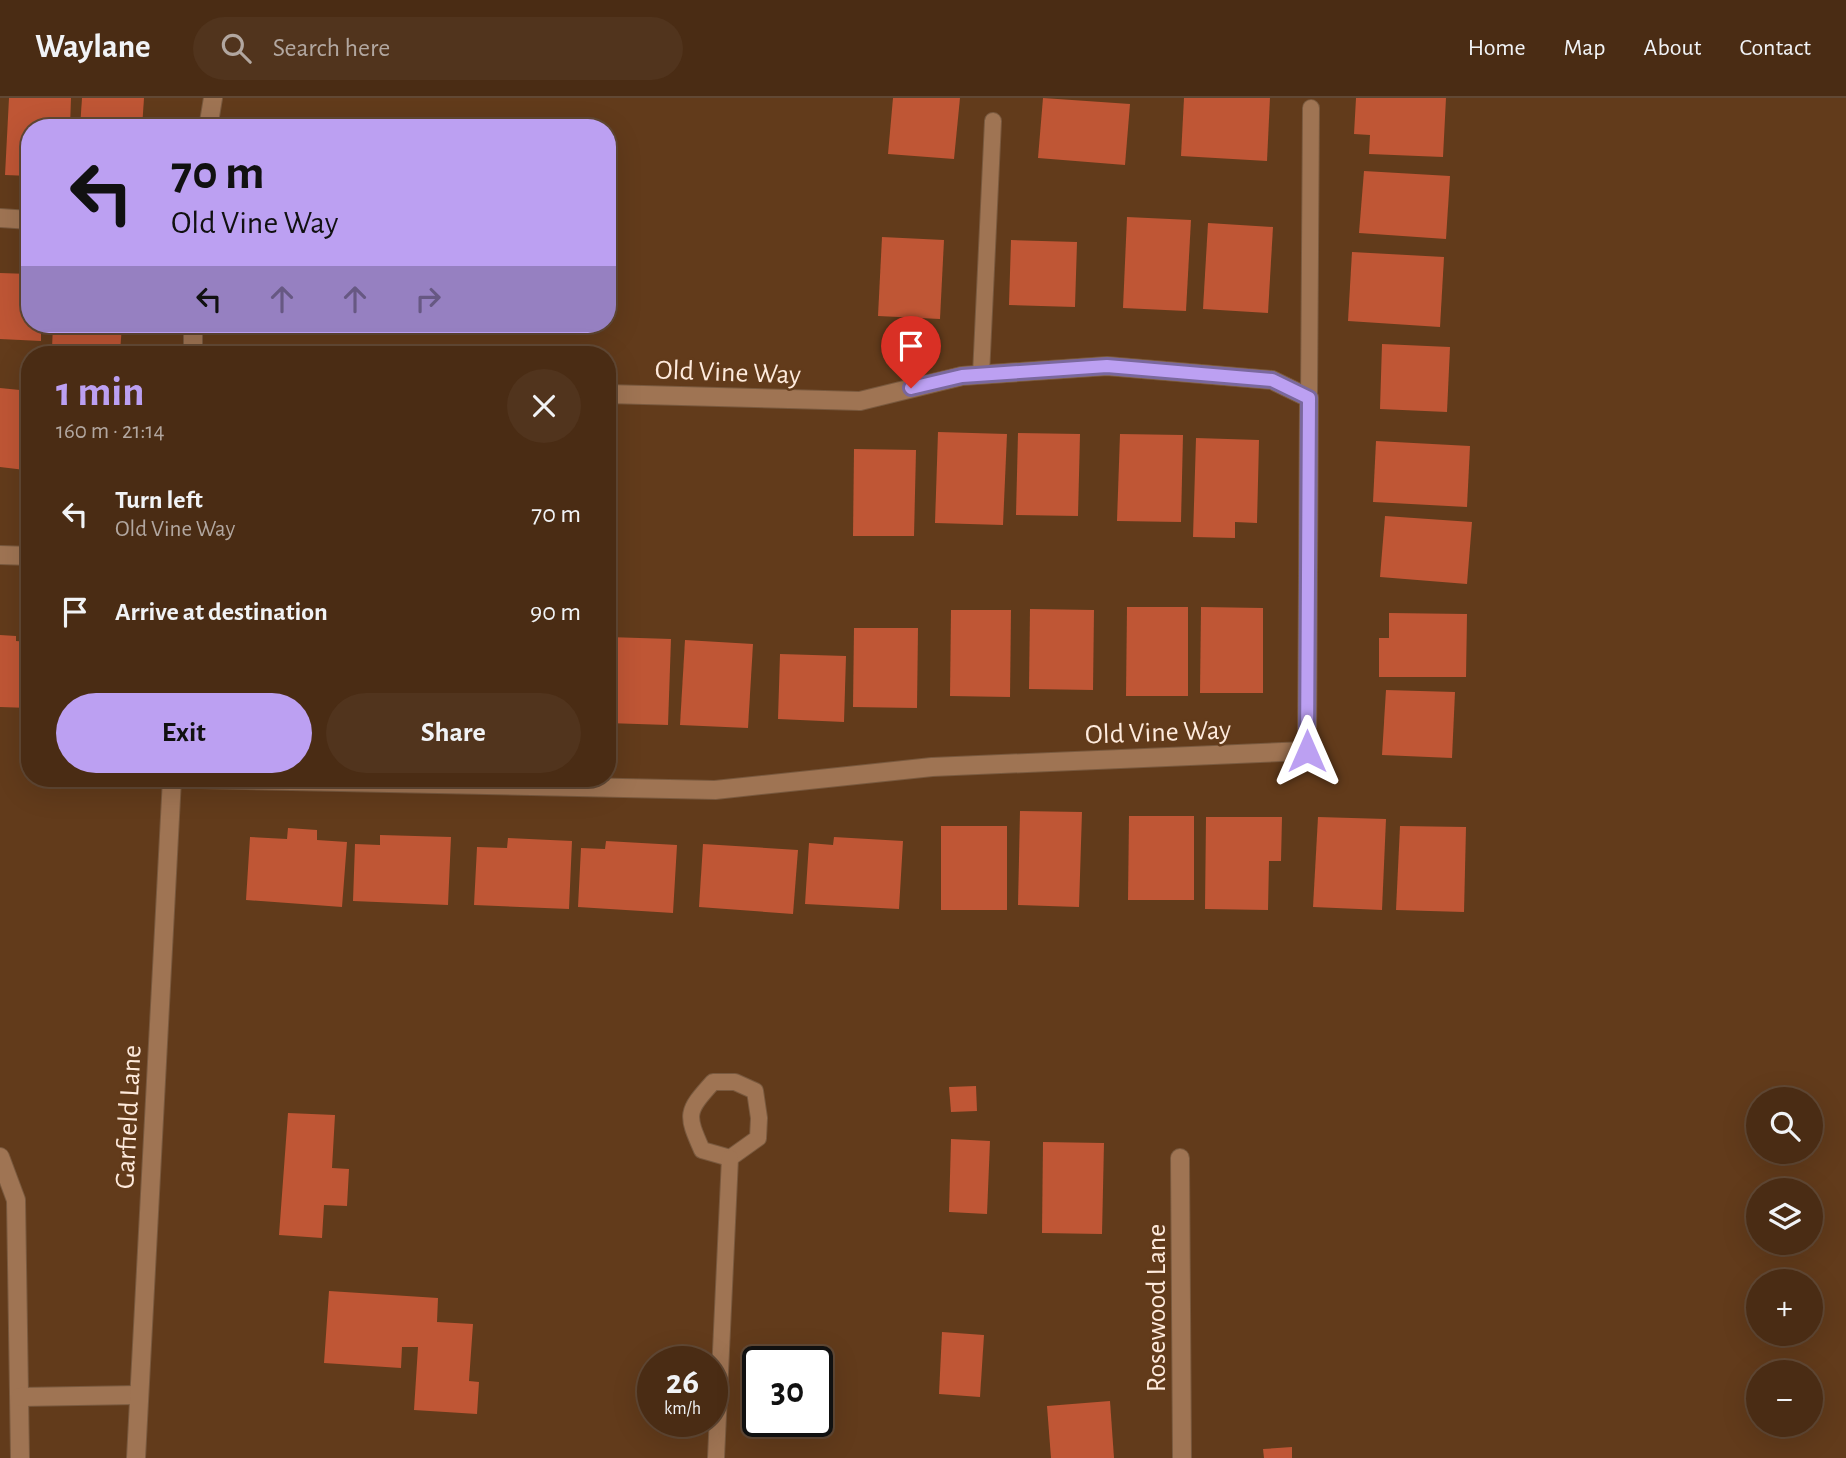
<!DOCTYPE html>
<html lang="en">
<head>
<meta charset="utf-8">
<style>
	body { margin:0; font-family:"Alegreya Sans",sans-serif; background:#51341d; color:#f1f3f6; height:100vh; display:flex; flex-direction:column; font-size:26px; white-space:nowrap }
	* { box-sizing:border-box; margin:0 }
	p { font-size:23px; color:#b2a7a0 }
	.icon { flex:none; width:38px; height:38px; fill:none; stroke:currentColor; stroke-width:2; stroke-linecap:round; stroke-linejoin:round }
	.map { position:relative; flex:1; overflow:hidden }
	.sheet { position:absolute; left:21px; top:248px; width:595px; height:441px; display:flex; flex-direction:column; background:#4a2c14; border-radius:28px; box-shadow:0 7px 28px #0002,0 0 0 2px #614834 }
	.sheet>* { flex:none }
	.top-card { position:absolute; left:21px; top:21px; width:595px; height:214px; border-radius:28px; box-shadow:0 7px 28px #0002,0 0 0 2px #614834; background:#bca0f2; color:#111; overflow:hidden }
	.buttons { position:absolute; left:1746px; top:989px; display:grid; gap:14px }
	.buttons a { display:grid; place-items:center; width:77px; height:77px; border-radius:50%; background:#4a2c14; box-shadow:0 7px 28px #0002,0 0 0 2px #614834; font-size:35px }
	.speed { position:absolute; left:637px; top:1248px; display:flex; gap:14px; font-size:35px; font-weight:700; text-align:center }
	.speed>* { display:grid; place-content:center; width:91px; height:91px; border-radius:50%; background:#4a2c14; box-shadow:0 7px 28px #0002,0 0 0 2px #614834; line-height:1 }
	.speed small { font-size:18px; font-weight:400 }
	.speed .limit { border:4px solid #111; border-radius:10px; background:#fff; color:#111 }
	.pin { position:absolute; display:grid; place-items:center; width:60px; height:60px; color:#fff; margin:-72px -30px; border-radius:50% 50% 50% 0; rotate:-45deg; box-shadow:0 0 7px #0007 }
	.pin .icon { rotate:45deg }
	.me { position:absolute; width:77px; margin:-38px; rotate:0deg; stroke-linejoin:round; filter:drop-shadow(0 0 5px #0008) }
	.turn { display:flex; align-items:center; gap:24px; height:147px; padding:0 35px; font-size:32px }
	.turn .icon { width:91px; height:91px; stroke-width:2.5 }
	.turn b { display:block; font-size:49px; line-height:60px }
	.lanes { display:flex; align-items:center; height:66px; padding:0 35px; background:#0003; justify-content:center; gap:35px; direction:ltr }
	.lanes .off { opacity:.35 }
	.round { display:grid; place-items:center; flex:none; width:74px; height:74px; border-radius:37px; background:#51341d }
	.head { display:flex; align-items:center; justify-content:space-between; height:119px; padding:0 35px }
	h1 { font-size:42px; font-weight:700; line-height:52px; color:#bca0f2 }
	.action { display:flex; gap:14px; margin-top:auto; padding:14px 35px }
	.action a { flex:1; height:80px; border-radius:42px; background:#bca0f2; color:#111; font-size:28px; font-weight:700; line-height:80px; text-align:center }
	.action a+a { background:#51341d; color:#f1f3f6 }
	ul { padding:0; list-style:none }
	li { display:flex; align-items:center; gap:21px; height:98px; padding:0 35px }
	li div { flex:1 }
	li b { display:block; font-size:26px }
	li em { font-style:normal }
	header { display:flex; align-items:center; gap:42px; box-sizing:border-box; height:98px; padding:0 35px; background:#4a2c14; border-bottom:2px solid #614834 }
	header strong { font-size:33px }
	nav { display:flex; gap:38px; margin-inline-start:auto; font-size:24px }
	.search { width:490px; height:63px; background:#51341d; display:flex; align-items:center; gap:18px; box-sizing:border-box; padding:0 24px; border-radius:38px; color:#b2a7a0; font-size:26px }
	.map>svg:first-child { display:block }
	.building { fill:#bf5635 }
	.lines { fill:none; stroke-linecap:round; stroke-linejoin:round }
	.lane-casing { stroke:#79593e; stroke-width:18 }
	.street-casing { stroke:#79593e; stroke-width:20 }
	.lane { stroke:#9f7453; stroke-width:16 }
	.street { stroke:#9f7453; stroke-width:18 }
	.route-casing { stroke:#7a689d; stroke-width:18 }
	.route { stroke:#bca0f2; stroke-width:12 }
	.labels { text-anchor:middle; stroke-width:5; stroke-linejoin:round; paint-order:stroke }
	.street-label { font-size:28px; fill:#feeadc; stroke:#623b1b }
</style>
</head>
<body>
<header>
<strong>Waylane</strong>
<div class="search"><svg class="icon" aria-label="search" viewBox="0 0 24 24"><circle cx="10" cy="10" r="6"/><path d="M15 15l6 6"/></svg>Search here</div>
<nav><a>Home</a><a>Map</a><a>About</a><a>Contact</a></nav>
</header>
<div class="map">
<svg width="1846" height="1360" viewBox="0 0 1846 1360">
	<rect width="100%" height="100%" fill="#623b1b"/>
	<g class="building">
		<path d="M9,0H71L70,30H30V78L5,77Z"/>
		<path d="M82,0H144L142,30H80Z"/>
		<path d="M893,0H960L954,61L888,56Z"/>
		<path d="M1043,0L1130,6L1125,67L1038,60Z"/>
		<path d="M1184,0H1270L1267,63L1181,58Z"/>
		<path d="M1356,0H1446L1443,59L1369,56L1370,37L1354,36Z"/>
		<path d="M1364,73L1450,78L1446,141L1359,135Z"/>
		<path d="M1127,119L1191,122L1186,213L1123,210Z"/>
		<path d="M1208,125L1273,129L1268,215L1203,211Z"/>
		<path d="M882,139L944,142L940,221L878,218Z"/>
		<path d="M1011,142L1077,144L1075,209L1009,207Z"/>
		<path d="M1352,154L1444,159L1440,229L1348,223Z"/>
		<path d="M0,175L30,176V226H41V243L0,241Z"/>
		<path d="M53,226H122L120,255L52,251Z"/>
		<path d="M1382,246L1450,249L1447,314L1380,311Z"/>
		<path d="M0,290L30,293V357L27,356L25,372L0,369Z"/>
		<path d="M938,334L1007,336L1003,427L935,425Z"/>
		<path d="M1018,335L1080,336L1078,418L1016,417Z"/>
		<path d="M1120,336L1183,337L1181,424L1117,423Z"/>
		<path d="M1196,340L1259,342L1257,425L1235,424V440L1193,439Z"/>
		<path d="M1376,343L1470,348L1467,409L1373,404Z"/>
		<path d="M854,351L916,352L914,438H853Z"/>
		<path d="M1385,418L1472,424L1467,486L1380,479Z"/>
		<path d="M1127,509H1188V598H1126Z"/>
		<path d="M1201,509L1263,510V595H1200Z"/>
		<path d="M1030,511L1094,512L1093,592L1029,591Z"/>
		<path d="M951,512H1011L1010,599L950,598Z"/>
		<path d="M1389,515L1467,516L1466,579H1379V540H1389Z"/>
		<path d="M854,530H918L917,610L853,609Z"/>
		<path d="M0,537L16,538V543L30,544V610L0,609Z"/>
		<path d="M608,539L671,541L668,627L607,625Z"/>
		<path d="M685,542L753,546L748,630L680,627Z"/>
		<path d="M780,556L846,558L844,624L778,621Z"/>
		<path d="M1386,592L1455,594L1452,660L1382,657Z"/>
		<path d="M1020,713L1082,714L1079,809L1018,807Z"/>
		<path d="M1129,718H1194V802H1128Z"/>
		<path d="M1206,719H1282L1281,763H1269L1268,812L1205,811Z"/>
		<path d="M1318,719L1386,721L1382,812L1313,809Z"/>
		<rect x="941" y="728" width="66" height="84"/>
		<path d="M1400,728L1466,729L1464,814L1396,812Z"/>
		<path d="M288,730L317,732V742L347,744L342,809L246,802L250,739L287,741Z"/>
		<path d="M380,737L451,739L448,807L353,803L355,746L380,747Z"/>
		<path d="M834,739L903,743L899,811L805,806L809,745L833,747Z"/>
		<path d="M508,740L572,743L569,811L474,807L477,749L507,750Z"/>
		<path d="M606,743L677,747L673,815L578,809L581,750L605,751Z"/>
		<path d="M703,746L798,752L793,816L699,809Z"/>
		<path d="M976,988L977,1013L951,1014L949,989Z"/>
		<path d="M288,1015L335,1017L332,1070L349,1071L347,1108L324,1107L322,1140L279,1137Z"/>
		<path d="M951,1041L990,1043L987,1116L949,1114Z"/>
		<path d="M1043,1044L1104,1045L1102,1136L1042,1135Z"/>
		<path d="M329,1193L438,1200L437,1224L473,1226L469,1283L479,1284L477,1316L414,1312L418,1249H402L401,1270L324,1265Z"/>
		<path d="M942,1234L984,1237L980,1299L939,1296Z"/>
		<path d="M1110,1303L1114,1360H1051L1047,1308Z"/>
		<path d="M1292,1349V1360H1264L1263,1351Z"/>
	</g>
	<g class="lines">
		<g class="lane-casing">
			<g id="lane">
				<path d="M981,277L993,23"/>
				<path d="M1309,300L1311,10"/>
				<path d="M713,984H735L755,993L759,1020L758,1040L730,1060L702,1052C686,1016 686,1014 713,984Z"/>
				<path d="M716,1360L730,1060"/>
			</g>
		</g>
		<g class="street-casing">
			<g id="street">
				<path d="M208,30L213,0"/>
				<path d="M0,120L30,122"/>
				<path d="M193,257V226"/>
				<path d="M0,457L30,458"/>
				<path d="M200,681L715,692L932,669L1307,653L1309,300L1272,282L1107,268L962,278L860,303L607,296"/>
				<path d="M0,1059L16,1102L20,1360"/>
				<path d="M1180,1060L1182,1360"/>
				<path d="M20,1299L138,1297"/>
				<path d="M136,1360L172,681"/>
			</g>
		</g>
		<use href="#lane" class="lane"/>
		<use href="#street" class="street"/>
	</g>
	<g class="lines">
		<g class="route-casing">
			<path id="route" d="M911,290L962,278L1107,268L1272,282L1309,300L1307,653"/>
		</g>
		<use href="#route" class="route"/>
	</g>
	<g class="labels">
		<g class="street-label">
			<text transform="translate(728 273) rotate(2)" y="10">Old Vine Way</text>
			<text transform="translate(1158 633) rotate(-2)" y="10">Old Vine Way</text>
			<text transform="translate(127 1019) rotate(-87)" y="10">Garfield Lane</text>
			<text transform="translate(1155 1210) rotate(-90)" y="10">Rosewood Lane</text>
		</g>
	</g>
</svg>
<div class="buttons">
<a><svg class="icon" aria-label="search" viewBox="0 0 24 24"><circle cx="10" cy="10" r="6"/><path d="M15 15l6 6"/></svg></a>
<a><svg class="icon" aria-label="layers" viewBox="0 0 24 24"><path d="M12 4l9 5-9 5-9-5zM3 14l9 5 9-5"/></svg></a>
<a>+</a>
<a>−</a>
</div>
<div class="speed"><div>26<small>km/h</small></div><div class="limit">30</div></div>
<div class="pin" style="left:911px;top:290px;background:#d93025"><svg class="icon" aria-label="arrive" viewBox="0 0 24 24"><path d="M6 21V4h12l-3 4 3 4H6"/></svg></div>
<svg class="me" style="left:1307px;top:653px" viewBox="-20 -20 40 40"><path d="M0-17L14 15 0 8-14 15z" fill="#bca0f2" stroke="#fff" stroke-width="4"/></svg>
<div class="top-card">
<div class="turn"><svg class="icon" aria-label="left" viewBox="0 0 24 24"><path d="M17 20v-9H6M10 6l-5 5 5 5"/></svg><div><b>70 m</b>Old Vine Way</div></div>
<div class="lanes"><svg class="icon" aria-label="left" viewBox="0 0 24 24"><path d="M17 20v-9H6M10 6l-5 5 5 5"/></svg><svg class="icon off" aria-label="ahead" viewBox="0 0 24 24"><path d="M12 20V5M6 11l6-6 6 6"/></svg><svg class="icon off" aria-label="ahead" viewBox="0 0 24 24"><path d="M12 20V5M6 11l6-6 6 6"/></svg><svg class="icon off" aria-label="right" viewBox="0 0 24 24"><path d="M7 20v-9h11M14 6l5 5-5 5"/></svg></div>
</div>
<section class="sheet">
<div class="head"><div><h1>1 min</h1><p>160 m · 21:14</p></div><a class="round"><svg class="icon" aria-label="close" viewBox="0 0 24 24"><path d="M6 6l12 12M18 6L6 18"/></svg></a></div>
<ul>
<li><svg class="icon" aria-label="left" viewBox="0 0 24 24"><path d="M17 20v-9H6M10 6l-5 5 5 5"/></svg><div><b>Turn left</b><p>Old Vine Way</p></div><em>70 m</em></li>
<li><svg class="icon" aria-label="arrive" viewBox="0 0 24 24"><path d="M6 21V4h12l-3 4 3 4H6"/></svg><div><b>Arrive at destination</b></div><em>90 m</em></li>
</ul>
<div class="action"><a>Exit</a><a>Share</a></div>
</section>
</div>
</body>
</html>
